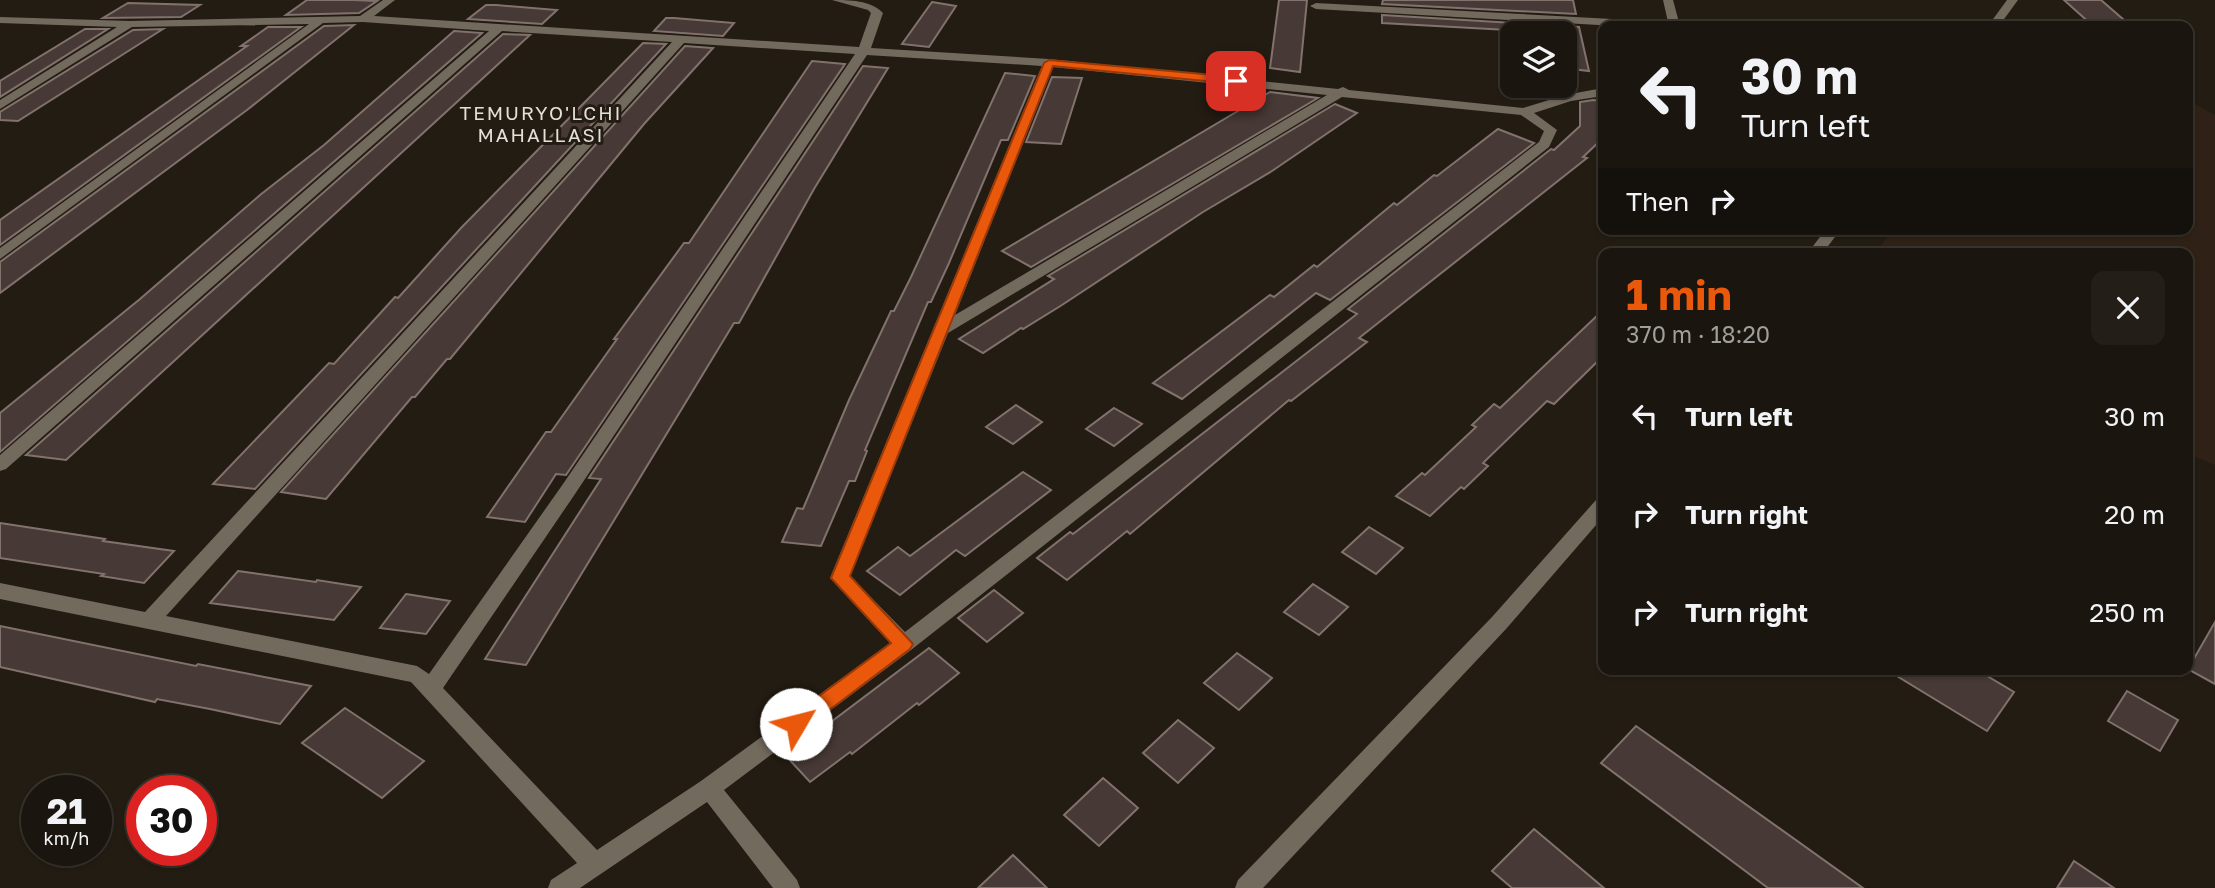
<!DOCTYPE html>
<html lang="en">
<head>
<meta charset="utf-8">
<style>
	body { margin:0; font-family:"Golos Text",sans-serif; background:#231e17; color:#f1f3f6; height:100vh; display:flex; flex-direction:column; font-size:26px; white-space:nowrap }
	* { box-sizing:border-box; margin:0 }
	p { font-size:23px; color:#9f9f9e }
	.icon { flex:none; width:38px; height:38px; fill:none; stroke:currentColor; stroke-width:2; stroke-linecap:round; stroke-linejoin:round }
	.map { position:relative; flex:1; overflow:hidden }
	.sheet { position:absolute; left:1598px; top:248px; width:595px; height:427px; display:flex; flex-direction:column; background:#1a150e; border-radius:14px; box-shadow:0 2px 5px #0004,0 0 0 2px #38342e }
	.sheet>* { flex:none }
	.guide { position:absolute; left:1598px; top:21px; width:595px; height:214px; border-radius:14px; box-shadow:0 2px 5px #0004,0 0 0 2px #38342e; background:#1a150e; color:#f1f3f6; overflow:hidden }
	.buttons { position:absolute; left:1500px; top:21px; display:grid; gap:14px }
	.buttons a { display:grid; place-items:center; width:77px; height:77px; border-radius:14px; background:#1a150e; box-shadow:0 2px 5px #0004,0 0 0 2px #38342e; font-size:35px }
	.speed { position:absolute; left:21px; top:775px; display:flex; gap:14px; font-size:35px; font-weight:700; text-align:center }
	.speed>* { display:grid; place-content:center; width:91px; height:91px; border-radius:50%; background:#1a150e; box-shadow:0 2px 5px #0004,0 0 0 2px #38342e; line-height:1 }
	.speed small { font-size:18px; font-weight:400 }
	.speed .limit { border:10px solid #d22; background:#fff; color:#111 }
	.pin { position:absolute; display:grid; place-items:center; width:60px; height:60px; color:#fff; margin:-30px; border-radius:14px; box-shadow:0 4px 10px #0006 }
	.me { position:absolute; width:77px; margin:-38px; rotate:53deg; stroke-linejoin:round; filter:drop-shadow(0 0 5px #0008) }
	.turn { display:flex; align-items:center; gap:24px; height:147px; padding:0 28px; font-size:32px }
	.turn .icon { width:91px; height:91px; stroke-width:2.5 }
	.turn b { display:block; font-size:49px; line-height:60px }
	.then { display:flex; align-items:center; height:66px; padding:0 28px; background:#0003; gap:14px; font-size:26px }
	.round { display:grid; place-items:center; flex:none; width:74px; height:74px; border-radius:14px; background:#231e17 }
	.headline { display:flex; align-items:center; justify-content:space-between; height:119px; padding:0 28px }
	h1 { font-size:42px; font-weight:700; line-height:52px; color:#ea580c }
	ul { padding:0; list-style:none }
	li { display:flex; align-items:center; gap:21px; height:98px; padding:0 28px }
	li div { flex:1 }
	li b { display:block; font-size:26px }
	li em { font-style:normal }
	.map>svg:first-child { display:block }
	.industrial { fill:#2f2115 }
	.building { fill:#473935; stroke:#82726e; stroke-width:2 }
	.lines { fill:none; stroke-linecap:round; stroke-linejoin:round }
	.minor { fill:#736a5e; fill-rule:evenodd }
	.route { fill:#ea580c; stroke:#983908; stroke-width:2 }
	.labels { text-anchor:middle; stroke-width:6; stroke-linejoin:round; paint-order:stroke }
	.far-neighbourhood-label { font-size:19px; letter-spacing:2px; fill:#e4dfd8; stroke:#231c12 }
</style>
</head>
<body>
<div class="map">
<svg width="2215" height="888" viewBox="0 0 2215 888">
	<rect width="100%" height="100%" fill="#231c12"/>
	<path class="industrial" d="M2188,100L2215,115V465L2188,454V254H1875L1893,229H2188Z"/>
	<g class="building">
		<path d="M307,0H353L377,1L359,13L286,15Z"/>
		<path d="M1279,0H1307L1300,72L1270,68Z"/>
		<path d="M1383,0H1573L1576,14L1382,4Z"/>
		<path d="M2064,0H2101L2131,26H2093Z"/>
		<path d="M932,2L956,6L929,47L902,44Z"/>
		<path d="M128,3L200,5L181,17L103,18Z"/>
		<path d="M486,5H496L557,10L542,24L468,19Z"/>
		<path d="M1382,15L1579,27L1589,71L1564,68V33L1382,23Z"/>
		<path d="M666,18H674L734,23L723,36L654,31Z"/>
		<path d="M354,25L247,110L0,293V262L324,26Z"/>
		<path d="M268,27H301L0,245V220L247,46H241Z"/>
		<path d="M85,29H108L0,97V81Z"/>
		<path d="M163,29L18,121L0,120V112L133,30Z"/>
		<path d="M454,31L482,33L0,452V413L140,299L260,195L324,145Z"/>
		<path d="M503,34L530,35L66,460L26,455Z"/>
		<path d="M643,43L666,44L255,489L213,484L329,363L334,364L395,297L398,298L461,228Z"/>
		<path d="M685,46L713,48L644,124L450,359H447L415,397H412L326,499L281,492Z"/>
		<path d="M812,61L845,64L566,475L556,474L525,522L487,517L546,432H551L617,339H614L684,243H689Z"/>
		<path d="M863,66L888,68L814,189L739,323H734L526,665L485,659L601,479L589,478Z"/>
		<path d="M1005,73L1035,76L1008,140H1001L949,263L931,302H928L865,450L867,451L855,481H849L821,546L782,542L797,508L803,509L849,400L891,311H894L911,277Z"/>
		<path d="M1052,77L1082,78L1061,144L1026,142Z"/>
		<path d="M1270,92L1318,98L1031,267L1002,251Z"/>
		<path d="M1593,100L1603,101V138L1583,157L1587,158L1359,338L1367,342L1291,401L1289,400L1130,534L1127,531L1067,580L1037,558L1070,532L1073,534L1357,314L1348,309L1551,149L1554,150L1580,126V102Z"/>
		<path d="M1335,104L1357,113L1272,171L1203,212L1062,305L1023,329L1021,328L983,353L959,339L1054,279L1048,276Z"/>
		<path d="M1498,129L1534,143L1330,300L1316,293L1182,399L1153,383L1270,295L1274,297L1314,265L1317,267L1394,203L1397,205L1434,175L1437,176Z"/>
		<path d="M1603,310V356L1554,404L1547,401L1483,463L1488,466L1464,489L1461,487L1430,516L1396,496L1422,473L1425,475L1476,427L1472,425L1494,404L1500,408Z"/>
		<path d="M1016,405L1042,422L1013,444L986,427Z"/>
		<path d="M1114,408L1142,424L1114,446L1086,429Z"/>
		<path d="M1023,472L1051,490L965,556L956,550L900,595L867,571L898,547L910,556Z"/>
		<path d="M0,523L105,539L103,541L174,551L144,583L101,576L104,574L0,558Z"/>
		<path d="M1369,527L1403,548L1376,574L1342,552Z"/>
		<path d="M238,571L316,582L317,580L361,587L334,620L210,603Z"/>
		<path d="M1313,584L1348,607L1319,635L1284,612Z"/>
		<path d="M994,590L1023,613L987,642L958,618Z"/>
		<path d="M406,594L450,601L426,634L380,628Z"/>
		<path d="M2215,622V684L2188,669Z"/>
		<path d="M0,626L196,666L198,664L311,686L280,724L210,709L157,699L155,702L0,667Z"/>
		<path d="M929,648L959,673L919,705L917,703L852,754L850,752L810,782L786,756Z"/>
		<path d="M1237,653L1272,678L1239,710L1204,683Z"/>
		<path d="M1887,670H1977L2014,692L1987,731Z"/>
		<path d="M2127,691L2178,720L2160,751L2108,721Z"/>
		<path d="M345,708L424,761L382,798L302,743Z"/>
		<path d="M1178,720L1214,748L1178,783L1143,753Z"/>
		<path d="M1636,726L1863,888H1768L1601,763Z"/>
		<path d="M1103,778L1138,808L1099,846L1064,815Z"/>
		<path d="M1534,829L1604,888H1512L1492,871Z"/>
		<path d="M1013,855L1047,888H978Z"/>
		<path d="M2074,861L2114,888H2057Z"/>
	</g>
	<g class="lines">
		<g class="minor">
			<path d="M383,0H395L374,16L859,47L871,13L868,10L832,0C849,0 871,0 883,13L871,48L1049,59L1338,89L1343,87L1349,90L1523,108L1565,95L1603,88V96L1571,101L1534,113L1557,130L1549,147L911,650L724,790L797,880L800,888H773L707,802L580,888H548L551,880L577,863L411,682L0,599V583L145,612L672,42L502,31L6,469L0,471V455L489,31L363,22L323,23L0,259V248L309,24L132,27L0,109V100L117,27L0,23V17L130,21L360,16ZM684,43L855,54L563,484L429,674L417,666L166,616ZM867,55L1042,66L830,578L890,643L701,781L597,850L443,688L575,494ZM1053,67L1327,95L955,315ZM1342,97L1521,115L1544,131L1539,142L905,632L850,576L948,333Z"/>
			<path d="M1663,0H1673L1680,26H1616L1316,9L1310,6L1316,3L1668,22Z"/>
			<path d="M2007,0H2018L1999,26H1988Z"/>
			<path d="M1826,229H1841L1822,254H1807Z"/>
			<path d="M1603,498V517L1506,629L1263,888H1235L1238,880L1492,617L1596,500Z"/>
		</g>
	</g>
	<path class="route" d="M1049,60L1236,77L1242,81L1236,84L1053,66L850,576L913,644L910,649L803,730L796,732L789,730L786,724L789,718L891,643L831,578L1044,63Z"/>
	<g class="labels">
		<g class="far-neighbourhood-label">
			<text x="541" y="120">TEMURYO'LCHI<tspan x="541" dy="22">MAHALLASI</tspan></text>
		</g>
	</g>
</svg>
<div class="buttons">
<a><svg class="icon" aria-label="layers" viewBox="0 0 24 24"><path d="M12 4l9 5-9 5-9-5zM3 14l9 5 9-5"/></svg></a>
</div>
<div class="speed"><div>21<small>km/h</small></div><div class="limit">30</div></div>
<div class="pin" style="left:1236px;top:81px;background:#d93025"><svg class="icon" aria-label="arrive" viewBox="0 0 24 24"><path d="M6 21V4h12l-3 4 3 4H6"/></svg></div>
<svg class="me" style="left:796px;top:724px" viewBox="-20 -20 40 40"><circle r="19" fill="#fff"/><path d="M0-13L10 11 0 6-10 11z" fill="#ea580c"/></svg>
<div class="guide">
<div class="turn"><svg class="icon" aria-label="left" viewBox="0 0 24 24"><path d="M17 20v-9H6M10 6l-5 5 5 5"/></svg><div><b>30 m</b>Turn left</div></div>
<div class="then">Then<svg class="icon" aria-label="right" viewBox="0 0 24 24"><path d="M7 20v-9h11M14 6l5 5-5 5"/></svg></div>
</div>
<section class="sheet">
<div class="headline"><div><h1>1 min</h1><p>370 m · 18:20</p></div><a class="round"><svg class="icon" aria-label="close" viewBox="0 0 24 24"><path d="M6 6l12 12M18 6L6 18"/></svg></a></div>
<ul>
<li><svg class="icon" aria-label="left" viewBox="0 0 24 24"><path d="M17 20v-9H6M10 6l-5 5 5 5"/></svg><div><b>Turn left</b></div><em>30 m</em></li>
<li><svg class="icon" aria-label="right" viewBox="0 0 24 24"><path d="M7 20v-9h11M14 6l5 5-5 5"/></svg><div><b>Turn right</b></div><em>20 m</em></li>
<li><svg class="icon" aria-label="right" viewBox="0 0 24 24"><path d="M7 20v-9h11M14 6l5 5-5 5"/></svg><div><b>Turn right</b></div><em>250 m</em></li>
</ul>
</section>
</div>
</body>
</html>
